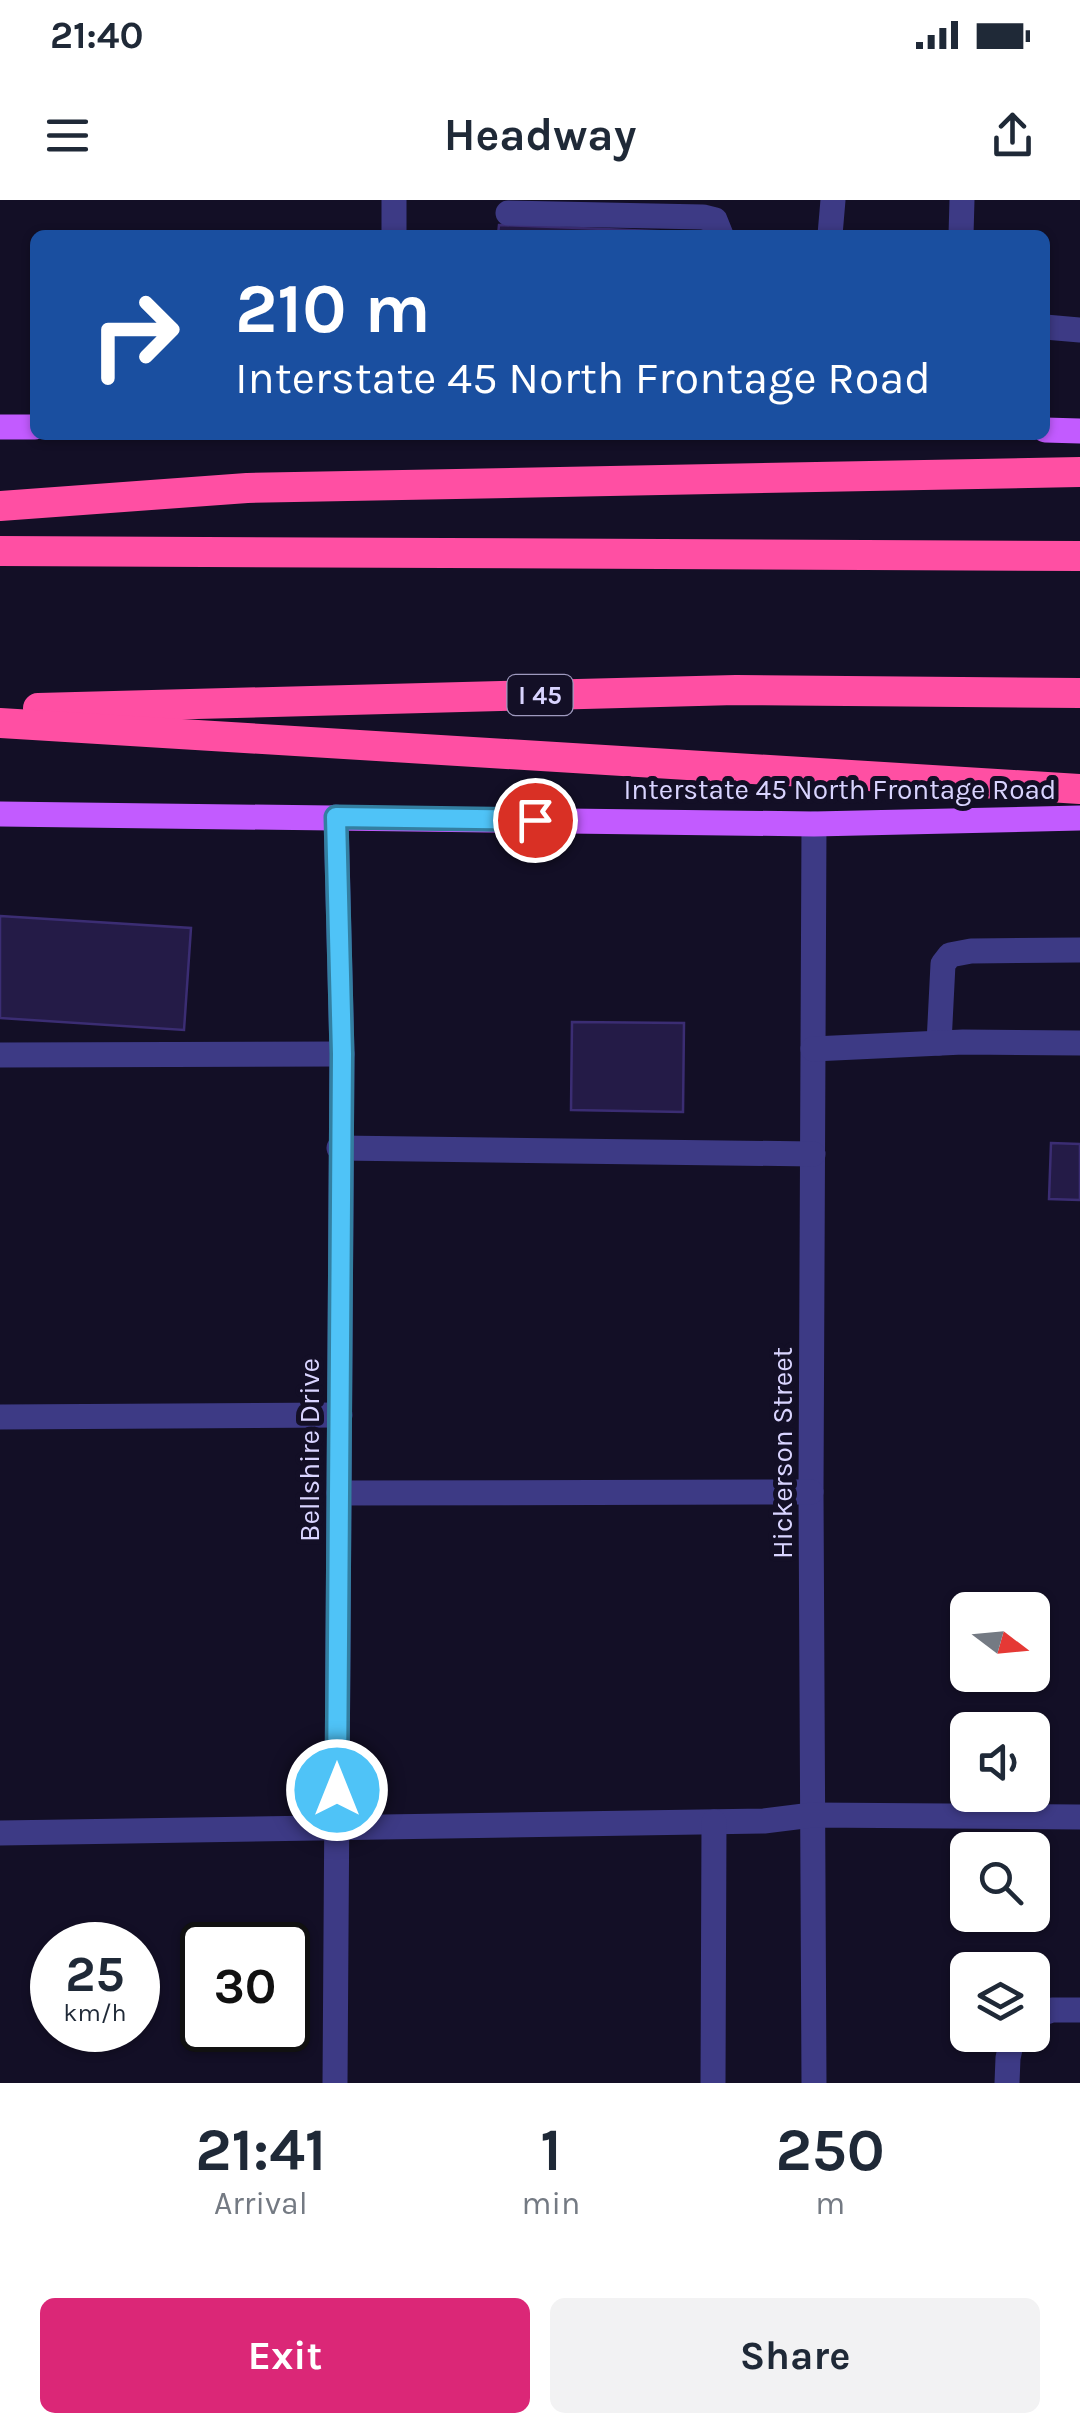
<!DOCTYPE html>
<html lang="en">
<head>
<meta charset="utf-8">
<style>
	body { margin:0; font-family:Karla,sans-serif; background:#f2f2f3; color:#1f2937; height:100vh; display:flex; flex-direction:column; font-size:38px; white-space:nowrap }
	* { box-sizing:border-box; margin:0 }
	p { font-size:32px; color:#747a83 }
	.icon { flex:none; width:55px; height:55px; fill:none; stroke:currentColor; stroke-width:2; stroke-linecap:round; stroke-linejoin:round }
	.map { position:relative; height:1883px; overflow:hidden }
	.details { display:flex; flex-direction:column; background:#fff; flex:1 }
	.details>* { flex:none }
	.hud { position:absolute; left:30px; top:30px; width:1020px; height:210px; border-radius:15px; box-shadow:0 2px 8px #0004; background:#1a4fa0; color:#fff; overflow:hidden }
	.needle { width:65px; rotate:106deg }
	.buttons { position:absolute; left:950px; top:1392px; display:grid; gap:20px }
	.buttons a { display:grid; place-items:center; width:100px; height:100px; border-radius:15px; background:#fff; box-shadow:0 2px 8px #0004; font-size:50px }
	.speed { position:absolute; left:30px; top:1722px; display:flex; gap:20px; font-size:50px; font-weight:700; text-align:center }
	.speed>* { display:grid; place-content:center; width:130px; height:130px; border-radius:50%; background:#fff; box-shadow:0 2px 8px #0004; line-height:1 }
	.speed small { font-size:25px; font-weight:400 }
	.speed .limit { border:5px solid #111; border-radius:15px; background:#fff; color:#111 }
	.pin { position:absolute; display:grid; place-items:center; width:85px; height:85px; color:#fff; margin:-42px; border:5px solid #fff; border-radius:50%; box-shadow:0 2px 10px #0007 }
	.me { position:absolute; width:110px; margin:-55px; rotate:0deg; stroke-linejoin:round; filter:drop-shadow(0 0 8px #0008) }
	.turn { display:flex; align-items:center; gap:35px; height:210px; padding:0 40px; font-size:45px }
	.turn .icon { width:130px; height:130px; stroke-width:2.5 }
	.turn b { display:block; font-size:70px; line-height:85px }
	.eta { display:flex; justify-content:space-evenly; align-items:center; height:170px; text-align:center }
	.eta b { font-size:60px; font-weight:700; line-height:70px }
	.cta { display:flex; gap:20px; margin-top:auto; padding:20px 40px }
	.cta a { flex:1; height:115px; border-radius:15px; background:#db2777; color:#fff; font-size:40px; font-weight:700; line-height:115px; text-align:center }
	.cta a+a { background:#f2f2f3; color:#1f2937 }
	.status { display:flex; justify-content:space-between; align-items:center; height:70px; padding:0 50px; background:#fff; direction:ltr }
	.status svg { height:28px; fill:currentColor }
	header { display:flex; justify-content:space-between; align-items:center; height:130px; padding:0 40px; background:#fff; font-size:45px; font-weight:700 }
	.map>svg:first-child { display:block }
	.building { fill:#241b47; stroke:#3b2d73; stroke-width:2.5 }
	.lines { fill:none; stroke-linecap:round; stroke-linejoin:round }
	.minor { stroke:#3d3a85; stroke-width:25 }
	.major { stroke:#c25bff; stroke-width:25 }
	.highway { stroke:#ff4fa3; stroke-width:30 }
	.route-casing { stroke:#337fa1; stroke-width:25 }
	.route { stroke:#4fc3f7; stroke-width:18 }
	.labels { text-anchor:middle; stroke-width:10; stroke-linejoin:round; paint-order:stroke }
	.shield { fill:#130f26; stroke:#9e99be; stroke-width:2.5 }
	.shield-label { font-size:25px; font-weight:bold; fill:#d9d4ff }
	.street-label { font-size:28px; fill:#d9d4ff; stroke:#130f26 }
</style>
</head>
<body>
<div class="status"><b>21:40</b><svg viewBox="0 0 49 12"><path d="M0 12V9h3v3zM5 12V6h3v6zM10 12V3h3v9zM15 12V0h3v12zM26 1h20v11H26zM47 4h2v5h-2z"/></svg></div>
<header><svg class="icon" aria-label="menu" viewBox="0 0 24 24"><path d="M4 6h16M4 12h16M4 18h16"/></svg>Headway<svg class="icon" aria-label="share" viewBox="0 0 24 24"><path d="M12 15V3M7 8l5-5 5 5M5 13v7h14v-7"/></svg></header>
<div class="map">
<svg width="1080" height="1883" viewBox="0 0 1080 1883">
	<rect width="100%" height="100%" fill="#130f26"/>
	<g class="building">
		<path d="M499,25L704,33V35H498Z"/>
		<path d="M0,716L191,728L184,830L0,818Z"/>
		<path d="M572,822L684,823L683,912L571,910Z"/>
		<path d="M1051,943L1080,944V1000L1049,999Z"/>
	</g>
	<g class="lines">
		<g class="minor">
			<path d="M394,0V35"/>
			<path d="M508,13L703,17L715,20L721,35"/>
			<path d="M830,35L833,0"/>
			<path d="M961,35L962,0"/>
			<path d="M1045,127L1080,130"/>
			<path d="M814,624L811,1292L814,1883"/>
			<path d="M939,843L943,764L950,755L971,751L1080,750"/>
			<path d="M813,849L963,842L1080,843"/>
			<path d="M0,855L342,854"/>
			<path d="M339,948L813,954"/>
			<path d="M0,1217L340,1215"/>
			<path d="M339,1293L811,1292"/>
			<path d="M0,1633L764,1621L812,1615L1080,1617"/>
			<path d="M1032,1817L1052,1810H1080"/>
			<path d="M335,1883L342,854L336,617"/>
			<path d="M713,1883L714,1622"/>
			<path d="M1007,1883L1008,1858L1013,1835"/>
		</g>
		<g class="major">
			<path d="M0,227H35"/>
			<path d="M1045,230L1080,231"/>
			<path d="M0,614L814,624L1080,618"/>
		</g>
		<g class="highway">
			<path d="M0,306L247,288L1080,272"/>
			<path d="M0,351L1080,356"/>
			<path d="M38,508L736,490L1080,493"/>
			<path d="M0,523L1080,589"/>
		</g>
	</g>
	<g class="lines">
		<g class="route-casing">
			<path id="route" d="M337,1590L342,854L336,617L535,620"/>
		</g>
		<use href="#route" class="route"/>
	</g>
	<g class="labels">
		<rect class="shield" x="507.5" y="475" width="65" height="40" rx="8"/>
		<g class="shield-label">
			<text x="540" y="504">I 45</text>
		</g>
		<g class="street-label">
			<text x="840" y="599">Interstate 45 North Frontage Road</text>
			<text transform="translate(309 1250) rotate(-90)" y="10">Bellshire Drive</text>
			<text transform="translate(782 1253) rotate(-90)" y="10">Hickerson Street</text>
		</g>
	</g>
</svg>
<div class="buttons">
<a><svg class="needle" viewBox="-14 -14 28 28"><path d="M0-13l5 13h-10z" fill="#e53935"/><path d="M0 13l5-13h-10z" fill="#747a83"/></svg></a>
<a><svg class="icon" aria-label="sound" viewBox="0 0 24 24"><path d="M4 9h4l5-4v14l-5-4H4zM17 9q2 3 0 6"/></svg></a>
<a><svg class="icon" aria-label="search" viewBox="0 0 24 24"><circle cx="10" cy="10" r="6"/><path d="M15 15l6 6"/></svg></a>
<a><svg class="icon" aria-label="layers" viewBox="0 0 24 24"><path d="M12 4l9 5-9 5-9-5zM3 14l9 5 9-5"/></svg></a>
</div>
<div class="speed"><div>25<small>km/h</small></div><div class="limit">30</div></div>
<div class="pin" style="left:535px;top:620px;background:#d93025"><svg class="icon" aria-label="arrive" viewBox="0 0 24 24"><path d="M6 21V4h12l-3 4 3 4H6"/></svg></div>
<svg class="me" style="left:337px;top:1590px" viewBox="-20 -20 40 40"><circle r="17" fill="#4fc3f7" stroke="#fff" stroke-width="3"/><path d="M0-11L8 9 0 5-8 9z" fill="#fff"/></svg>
<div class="hud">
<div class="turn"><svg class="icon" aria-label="right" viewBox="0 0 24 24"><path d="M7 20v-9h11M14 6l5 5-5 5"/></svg><div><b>210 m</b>Interstate 45 North Frontage Road</div></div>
</div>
</div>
<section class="details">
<div class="eta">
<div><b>21:41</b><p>Arrival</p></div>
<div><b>1</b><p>min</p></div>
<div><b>250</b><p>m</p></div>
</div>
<div class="cta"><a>Exit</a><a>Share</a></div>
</section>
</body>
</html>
